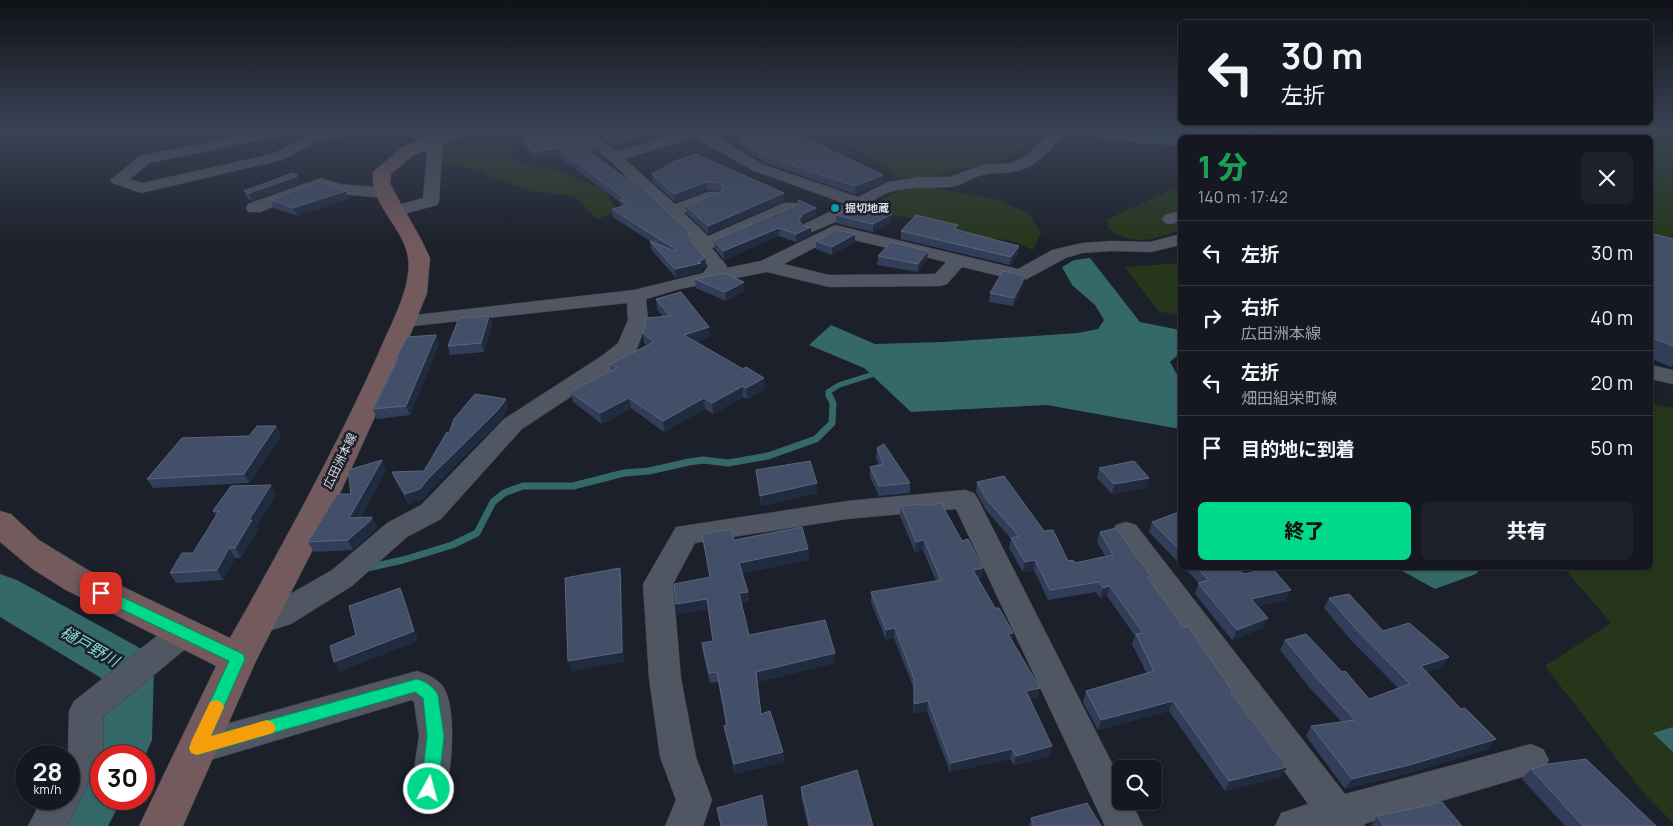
<!DOCTYPE html>
<html lang="ja">
<head>
<meta charset="utf-8">
<style>
	body { margin:0; font-family:Manrope,"Noto Sans JP",sans-serif; background:#1e2129; color:#f1f3f6; height:100vh; display:flex; flex-direction:column; font-size:19px; white-space:nowrap }
	* { box-sizing:border-box; margin:0 }
	p { font-size:16px; color:#9da0a5 }
	.icon { flex:none; width:28px; height:28px; fill:none; stroke:currentColor; stroke-width:2; stroke-linecap:round; stroke-linejoin:round }
	.map { position:relative; flex:1; overflow:hidden }
	.sheet { position:absolute; left:1178px; top:135px; width:475px; height:435px; display:flex; flex-direction:column; background:#151820; border-radius:8px; box-shadow:0 1px 4px #0004,0 0 0 1px #34373e }
	.sheet>* { flex:none }
	.guide { position:absolute; left:1178px; top:20px; width:475px; height:105px; border-radius:8px; box-shadow:0 1px 4px #0004,0 0 0 1px #34373e; background:#151820; color:#f1f3f6; overflow:hidden }
	.controls { position:absolute; left:1112px; top:760px; display:grid; gap:10px }
	.controls a { display:grid; place-items:center; width:50px; height:50px; border-radius:8px; background:#151820; box-shadow:0 1px 4px #0004,0 0 0 1px #34373e; font-size:25px }
	.speed { position:absolute; left:15px; top:745px; display:flex; gap:10px; font-size:25px; font-weight:700; text-align:center }
	.speed>* { display:grid; place-content:center; width:65px; height:65px; border-radius:50%; background:#151820; box-shadow:0 1px 4px #0004,0 0 0 1px #34373e; line-height:1 }
	.speed small { font-size:12px; font-weight:400 }
	.speed .limit { border:8px solid #d22; background:#fff; color:#111 }
	.pin { position:absolute; display:grid; place-items:center; width:42px; height:42px; color:#fff; margin:-21px; border-radius:10px; box-shadow:0 2px 8px #0006 }
	.me { position:absolute; width:55px; margin:-28px; rotate:7deg; stroke-linejoin:round; filter:drop-shadow(0 0 4px #0008) }
	.turn { display:flex; align-items:center; gap:18px; height:105px; padding:0 20px; font-size:22px }
	.turn .icon { width:65px; height:65px; stroke-width:2.5 }
	.turn b { display:block; font-size:35px; line-height:42px }
	.round { display:grid; place-items:center; flex:none; width:52px; height:52px; border-radius:8px; background:#1e2129 }
	.overview { display:flex; align-items:center; justify-content:space-between; height:85px; padding:0 20px }
	h1 { font-size:30px; font-weight:800; line-height:38px; color:#1e9e55 }
	.action { display:flex; gap:10px; margin-top:auto; padding:10px 20px }
	.action a { flex:1; height:58px; border-radius:8px; background:#00d98c; color:#111; font-size:20px; font-weight:800; line-height:58px; text-align:center }
	.action a+a { background:#1e2129; color:#f1f3f6 }
	ul { padding:0; list-style:none }
	li { display:flex; align-items:center; gap:15px; height:65px; padding:0 20px; border-top:1px solid #34373e }
	li div { flex:1 }
	li b { display:block; font-size:19px }
	li em { font-style:normal }
	.map>svg:first-child { display:block }
	.green { fill:#25361a }
	.water { fill:#356969 }
	.lines { fill:none; stroke-linecap:round; stroke-linejoin:round }
	.stream-far1 { stroke:#356969; stroke-width:5.5 }
	.stream { stroke:#356969; stroke-width:7 }
	.river { fill:#356969; fill-rule:evenodd }
	.street-casing { stroke:#383c44; stroke-width:1 }
	.secondary-casing { stroke:#383c44; stroke-width:1 }
	.street { fill:#515762; fill-rule:evenodd }
	.secondary { fill:#725a5d; fill-rule:evenodd }
	.wall { fill:#323e59 }
	.shaded-wall { fill:#212b40 }
	.building { fill:#434f68; stroke:#5b657b }
	.route { fill:#00d98c; stroke:#008d5b }
	.slow { fill:#f59e0b }
	.culture-dot { fill:#0f9aa8; stroke:#1c202a; stroke-width:2 }
	.labels { text-anchor:middle; stroke-width:5; stroke-linejoin:round; paint-order:stroke }
	.far-poi-label { font-size:11px; font-weight:bold; fill:#d8dbe2; stroke:#1c202a; text-anchor:start }
	.street-label { font-size:12px; fill:#d8dbe2; stroke:#1c202a }
	.near-water-label { font-size:16px; font-style:italic; fill:#83dcdb; stroke:#1c202a }
</style>
</head>
<body>
<div class="map">
<svg width="1673" height="826" viewBox="0 0 1673 826">
	<rect width="100%" height="100%" fill="#1c202a"/>
	<g class="green">
		<path d="M485,130H512L509,131L517,147L508,158L529,165L556,170L605,190L617,211L597,219L574,196L530,191L489,176L481,171L444,162L429,154L434,147L458,145Z"/>
		<path d="M818,130H1042L1032,142L1016,153L993,165L961,168L933,178L898,177L860,151Z"/>
		<path d="M1268,130H1673V240L1650,251V138H1280Z"/>
		<path d="M1180,186V230C1152,240 1135,247 1109,229L1106,220Z"/>
		<path d="M929,187L994,199L1029,213L1041,233L1033,250L1012,241L968,235L924,220L860,210L903,189Z"/>
		<path d="M1180,263V316L1158,311L1125,267Z"/>
		<path d="M1650,404L1673,408V823L1641,790L1545,666L1611,623L1564,568H1650Z"/>
	</g>
	<g class="water">
		<path d="M1079,130H1249L1259,137L1180,138V146C1160,144 1091,142 1079,130Z"/>
		<path d="M1090,258L1140,322L1180,330V353L1170,362L1180,380V429L1047,405L911,412L864,368L809,345L831,325L875,344L944,342L1078,333L1098,329L1104,320L1095,305L1072,285L1062,267L1074,260Z"/>
		<path d="M1397,568H1482L1476,574L1435,589Z"/>
		<path d="M1673,727V752L1653,733Z"/>
	</g>
	<g class="lines">
		<path class="stream-far1" d="M830,396L828,392L839,385L871,375"/>
		<path class="stream" d="M367,568L403,560L452,545L477,533L493,502L504,493L523,486H573L624,473L649,471L689,462L703,460L728,463L768,456L816,439L832,423L833,403L829,395"/>
		<path class="river" d="M0,574L17,580L147,652L154,668L152,740L144,758V756H101V799H122L108,826H44L57,799H69C69,783 70,764 87,758L86,756L96,735L101,678L0,617Z"/>
		<g class="street-casing">
			<g id="street">
				<path d="M268,130H295L293,133L288,134L150,163L130,179L142,183L272,154L314,133L332,130H364L362,133L357,134L318,141L282,160L141,193L112,183L110,180L140,156Z"/>
				<path d="M399,130C411,129 435,128 443,139L439,201L437,205L396,216L390,215L387,211L390,207L423,198L428,141L401,133Z"/>
				<path d="M571,130H587L617,152L686,130H706L762,164L858,197L888,182L919,177H949L982,165L1012,163L1029,154L1051,130H1066C1055,146 1037,167 1017,171C1006,174 994,172 982,175C971,178 961,186 950,187C924,189 885,183 867,208L810,233L804,232L801,228L804,224L846,204L752,170L694,137L625,159L675,204L708,192H720L722,195L720,198L684,213L708,236L784,203H796L798,207L796,211L712,248L727,266L726,268L761,261L835,225L1018,269L1052,250L1082,243L1111,241L1150,242L1180,234V245L1151,252L1111,251L1082,253L1066,258L1027,279L1020,281L962,267L947,284L940,286L829,287L767,272L680,289L646,299L648,320L636,351L619,365L522,429L441,519L407,537L352,586L291,624L256,635L245,632L241,623L245,614L269,606L332,570L387,523L421,505L504,419L603,355L618,343L628,320L627,303L404,327L397,325L394,321L397,317L634,290L703,273L708,266L692,246L691,238L609,160ZM837,236L946,262L935,274L829,275L784,264Z"/>
				<path d="M1253,130H1269L1279,138H1262Z"/>
				<path d="M321,178L341,184L385,188L391,190L393,193L391,196L385,198L339,194L321,188L260,212H248L246,208L248,204Z"/>
				<path d="M1180,211V222L1171,224L1165,223L1162,219L1165,215Z"/>
				<path d="M1650,365L1673,370V384L1650,379Z"/>
				<path d="M965,490L974,493L978,499L1121,781V801H1131L1143,826H1105L956,509L847,519L695,543L673,584L681,678L696,757L712,800L703,826H665L676,800L660,757L649,678L643,584L676,527L847,501Z"/>
				<path d="M1126,522L1136,525L1345,794L1531,744L1543,749L1549,760L1543,771L1364,824L1365,826H1275L1281,813L1308,804L1116,539L1112,532L1116,525Z"/>
				<path d="M183,620L194,624L199,633L194,642L103,717V754L67,826H28L42,799H69V756H65L68,752L69,711L74,701L172,624Z"/>
				<path d="M417,671C426,674 434,677 441,684C459,703 452,779 442,801L429,806L416,801L411,789L419,736L414,702L412,700L197,764L185,759L180,748L185,737L197,732Z"/>
			</g>
		</g>
		<g class="secondary-casing">
			<path id="secondary" d="M448,130H470L468,134L414,155L391,174L390,183L395,193L421,239L430,258L427,293L395,373L327,522L256,661L183,826H139L216,666L64,589L31,568L0,542V511L11,514L39,540L88,570L230,638C283,544 335,450 379,352C390,325 412,288 408,258C405,229 369,204 373,172L402,147Z"/>
		</g>
		<use href="#street" class="street"/>
		<use href="#secondary" class="secondary"/>
	</g>
	<g class="wall">
		<path d="M519,130H576L598,147L599,154L595,156L690,239L705,258L706,266L701,269L702,271L676,278L651,249L650,241L613,217L612,209L621,207V203L558,156L536,160L521,141L519,133H522Z"/>
		<path d="M590,130H681L617,150Z"/>
		<path d="M760,130H792L807,139L883,175L882,183L855,194L763,162L741,147L740,139L760,133Z"/>
		<path d="M675,161L784,201L708,234L687,214L686,206L721,191L707,190L675,202L653,182L652,174Z"/>
		<path d="M301,183L252,200L248,199L244,191Z"/>
		<path d="M348,199L297,216L274,208L271,200Z"/>
		<path d="M836,215L891,222L873,232L836,223Z"/>
		<path d="M816,216L803,222L802,224L803,226L811,227V235L796,242L779,236L724,260L715,249L714,240Z"/>
		<path d="M958,230L1019,246L1018,254L1010,265L901,239V231Z"/>
		<path d="M1650,233L1673,239V365L1671,367L1650,358Z"/>
		<path d="M855,234V242L832,255L816,249V241Z"/>
		<path d="M878,256L927,259L918,272L877,265Z"/>
		<path d="M695,279L744,291L726,301L696,288Z"/>
		<path d="M1024,284L1013,306L989,302L990,293Z"/>
		<path d="M656,299L710,337L696,342L765,389L747,399L743,397L713,414L705,409L664,432L631,408L602,424L573,402L570,392L612,371L610,364L647,346L644,343L643,333L663,317L657,309Z"/>
		<path d="M489,316L492,325L484,352L450,355L448,346Z"/>
		<path d="M436,335L439,344L410,415L377,419L373,409Z"/>
		<path d="M508,409L500,421L431,489L424,499L409,504L396,482L392,472L424,471L449,433Z"/>
		<path d="M276,426L281,436L249,483L153,488L147,479L249,436Z"/>
		<path d="M877,448L910,483V493L879,496L870,477V467L879,465L876,458Z"/>
		<path d="M382,460L386,470L360,518L372,517L377,527L374,531L353,550L314,552L308,542Z"/>
		<path d="M1099,468L1149,478L1146,488L1112,494L1097,478Z"/>
		<path d="M756,470L817,493L761,506Z"/>
		<path d="M977,482L1044,531L1068,561L1075,563L1105,556L1097,542L1100,532L1151,576L1150,580L1183,627L1234,693L1233,695L1287,767L1281,777L1225,791L1169,711L1098,730L1083,702L1086,691L1147,674L1132,644L1135,636L1107,596L1100,598L1096,592L1048,600L1034,570L1023,572L1009,548L1011,539L986,510L976,492Z"/>
		<path d="M271,485L276,495L256,527L258,530L241,558H235L223,580L176,583L170,573L193,553L216,516L213,511Z"/>
		<path d="M901,506H925L962,541L982,578H978L995,608L1013,633L1012,640L1038,698L1030,699L1050,756L1014,765L1010,759L950,772L927,711L913,714L914,689L894,638L886,640L871,602V592L936,581L923,550L915,552L900,516Z"/>
		<path d="M1180,513V564L1149,532L1152,522Z"/>
		<path d="M702,534L734,540L808,549L809,560L742,573L748,592L749,602L741,603L749,635L835,653V663L757,682L761,714L783,752L784,762L735,774L726,736L724,726L726,725L718,682L710,683L703,653L702,643L713,641L708,609L677,614L710,577Z"/>
		<path d="M1184,568H1237L1244,574L1286,600L1258,606L1263,628L1232,640L1195,594L1199,583Z"/>
		<path d="M1329,598L1442,667L1426,672L1488,749L1406,774L1345,789L1306,736L1311,726L1342,722L1309,687L1280,650L1285,640L1369,699L1398,688L1350,639L1324,608Z"/>
		<path d="M1531,769L1656,826H1565L1522,779Z"/>
		<path d="M801,787L873,826H808L801,797Z"/>
		<path d="M1377,816L1462,826H1371Z"/>
		<path d="M1031,818L1101,826H1029Z"/>
	</g>
	<g class="shaded-wall">
		<path d="M657,130H681L617,150L616,143Z"/>
		<path d="M598,147L599,154L589,157L587,150Z"/>
		<path d="M557,148L558,156L536,160L534,153Z"/>
		<path d="M883,175L882,183L855,194V186Z"/>
		<path d="M298,176L301,183L252,200L249,193Z"/>
		<path d="M707,182V190L675,202L674,194Z"/>
		<path d="M346,191L348,199L297,216L293,208Z"/>
		<path d="M784,193V201L708,234V226Z"/>
		<path d="M816,208V216L803,222L799,228V220L803,214Z"/>
		<path d="M892,214L891,222L873,232V224Z"/>
		<path d="M811,227V235L796,242V234Z"/>
		<path d="M779,228V236L724,260L723,251Z"/>
		<path d="M855,234V242L832,255V247Z"/>
		<path d="M1019,246L1018,254L1010,265L1011,257Z"/>
		<path d="M928,251L927,259L918,272V264Z"/>
		<path d="M705,258L706,266L701,269L702,271L676,278L675,269L698,262Z"/>
		<path d="M1025,276L1024,284L1013,306L1014,298Z"/>
		<path d="M744,282V291L726,301L725,292Z"/>
		<path d="M489,316L492,325L484,352L481,343Z"/>
		<path d="M709,327L710,337L686,345L684,335Z"/>
		<path d="M436,335L439,344L410,415L406,406Z"/>
		<path d="M764,378L765,389L747,399L746,388Z"/>
		<path d="M743,386V397L713,414L712,403Z"/>
		<path d="M629,398L631,408L602,424L600,413Z"/>
		<path d="M704,398L705,409L664,432L663,421Z"/>
		<path d="M506,399L508,409L500,421L431,489L424,499L409,504L405,494L428,479Z"/>
		<path d="M276,426L281,436L249,483L244,474Z"/>
		<path d="M382,460L386,470L354,528L349,518Z"/>
		<path d="M1149,478L1146,488L1112,494L1114,484Z"/>
		<path d="M817,483V493L761,506L760,496Z"/>
		<path d="M271,485L276,495L256,527L258,530L241,558L235,548L249,520Z"/>
		<path d="M372,517L377,527L374,531L353,550L348,540Z"/>
		<path d="M924,540L923,550L915,552L916,542Z"/>
		<path d="M229,548L235,558L223,580L217,570Z"/>
		<path d="M808,549L809,560L740,573L739,563Z"/>
		<path d="M1035,560L1034,570L1023,572L1025,562Z"/>
		<path d="M620,568L622,578L624,662L571,672L568,661Z"/>
		<path d="M983,568L982,578L971,580L973,570Z"/>
		<path d="M1110,586L1107,596L1100,598L1103,588Z"/>
		<path d="M400,588L405,598L418,641L339,672L334,662Z"/>
		<path d="M1291,590L1286,600L1247,609L1251,599Z"/>
		<path d="M748,592L749,602L740,603L739,593Z"/>
		<path d="M707,599L708,609L677,614L676,604Z"/>
		<path d="M1268,618L1263,628L1232,640L1237,630Z"/>
		<path d="M895,628L894,638L886,640V630Z"/>
		<path d="M1013,633L1011,643L1008,634Z"/>
		<path d="M835,653V663L757,682L756,672Z"/>
		<path d="M1449,657L1442,667L1414,676L1421,666Z"/>
		<path d="M1040,688L1038,698L1024,701L1026,691Z"/>
		<path d="M928,701L927,711L913,714L914,704Z"/>
		<path d="M1173,701L1169,711L1098,730L1101,720Z"/>
		<path d="M1496,739L1488,749L1406,774L1345,789L1352,779Z"/>
		<path d="M1052,746L1050,756L1014,765L1016,756Z"/>
		<path d="M1012,749L1010,759L950,772L951,763Z"/>
		<path d="M783,752L784,762L735,774L734,764Z"/>
		<path d="M1287,767L1281,777L1225,791L1229,781Z"/>
	</g>
	<g class="building">
		<path d="M525,130H576L598,147L587,150L634,184L637,182L688,231L690,239L705,258L698,262L701,263L675,269L650,241L674,251L677,250L612,209L628,205L620,200L625,199L557,148L534,153L519,133L527,132Z"/>
		<path d="M598,130H657L616,143Z"/>
		<path d="M761,130H792L807,139L883,175L855,186L762,155L740,139L761,132Z"/>
		<path d="M696,154L784,193L708,226L686,206L720,192L723,188L721,183L707,182L674,194L652,174L675,161Z"/>
		<path d="M293,173L298,176L249,193L244,191Z"/>
		<path d="M318,182L346,191L293,208L271,200Z"/>
		<path d="M799,200L816,208L803,214L799,220L803,226L811,227L796,234L779,228L723,251L714,240L797,205Z"/>
		<path d="M857,206L892,214L873,224L836,215Z"/>
		<path d="M916,215L958,225L954,229L1019,246L1011,257L901,231Z"/>
		<path d="M837,230L855,234L832,247L816,241Z"/>
		<path d="M1650,233L1673,239V346L1650,337Z"/>
		<path d="M891,242L928,251L918,264L878,256Z"/>
		<path d="M1003,271L1025,276L1014,298L990,293Z"/>
		<path d="M724,273L744,282L725,292L695,279Z"/>
		<path d="M681,292L709,327L684,335L743,369L746,367L764,378L746,388L743,386L712,403L704,398L663,421L629,398L600,413L570,392L617,368L610,364L654,342L643,333L646,318L670,316L656,299Z"/>
		<path d="M489,316L481,343L448,346L459,318Z"/>
		<path d="M436,335L406,406L373,409L398,358H396L407,337Z"/>
		<path d="M475,394L506,399L497,411L428,479L420,489L405,494L392,472L424,471L447,432L449,433L454,419Z"/>
		<path d="M257,426H276L244,474L147,479L182,438L249,436Z"/>
		<path d="M884,444L910,483L879,486L870,467L883,464L877,448Z"/>
		<path d="M382,460L349,518L372,517L370,521L348,540L308,542L337,494H351L348,470Z"/>
		<path d="M810,461L817,483L760,496L756,470Z"/>
		<path d="M1134,461L1149,478L1114,484L1099,468Z"/>
		<path d="M1004,476L1044,531L1053,530L1068,561L1073,560L1075,563L1113,555L1100,532L1116,528L1151,576L1148,577L1183,627L1188,626L1234,693H1231L1287,767L1229,781L1173,701L1101,720L1086,691L1154,671L1136,634L1143,633L1110,586L1103,588L1099,582L1050,590L1035,560L1025,562L1011,538L1019,536L987,500L977,482Z"/>
		<path d="M271,485L249,520H252L235,548H229L217,570L170,573L182,553H193L219,511H213L231,486Z"/>
		<path d="M941,503L962,541L968,539L983,568L973,570L995,608H999L1013,633L1008,634L1040,688L1026,691L1052,746L1016,756L1012,749L951,763L928,701L914,704V679L895,628L886,630L871,592L941,580L924,540L916,542L901,506L924,504L925,506Z"/>
		<path d="M1179,512L1180,513V550L1152,522Z"/>
		<path d="M802,527L808,549L739,563L748,592L739,593L749,635L825,620L835,653L756,672L761,714L770,711L783,752L734,764L724,726L727,725L717,672L709,673L702,643L713,641L707,599L676,604L674,584L710,577L702,534L731,529L734,540Z"/>
		<path d="M620,568L622,652L568,661L565,578Z"/>
		<path d="M1197,568H1237L1244,574L1272,568L1291,590L1251,599L1268,618L1237,630L1198,583L1209,580Z"/>
		<path d="M400,588L414,631L334,662L330,646L356,635L349,606Z"/>
		<path d="M1349,594L1383,631L1409,623L1449,657L1421,666L1461,709L1465,708L1496,739L1413,764L1352,779L1311,726L1355,720L1315,676L1285,640L1306,634L1342,672L1345,671L1369,699L1410,684L1356,629L1329,598Z"/>
		<path d="M1586,759L1656,826H1583L1531,769L1548,764Z"/>
		<path d="M857,770L873,826H810L801,787Z"/>
		<path d="M762,795L767,826H721L717,808Z"/>
		<path d="M1442,802L1462,826H1384L1377,816Z"/>
		<path d="M1087,803L1101,826H1034L1031,818Z"/>
	</g>
	<linearGradient id="sky" x2="0" y2="1"><stop stop-color="#0f1217"/><stop offset="0.53" stop-color="#3a4255"/><stop offset="1" stop-color="#3a4255" stop-opacity="0"/></linearGradient>
	<rect width="1673" height="245" fill="url(#sky)"/>
	<path class="route" d="M101,587L243,654L245,659L211,736L417,679C425,681 434,687 438,695L444,736L438,789L435,795L429,797L423,795L421,789L427,736L423,698L415,692L197,755L191,753L189,748L229,661L96,597L94,593L96,589Z"/>
	<path class="slow" d="M216,700L221,702L224,707L211,736L267,720L273,723L276,728L273,733L197,755L191,753L189,748L191,742L210,702Z"/>
	<circle class="culture-dot" cx="835" cy="208" r="5"/>
	<g class="labels">
		<g class="far-poi-label">
			<text x="845" y="212">掘切地蔵</text>
		</g>
		<g class="street-label">
			<text transform="translate(340 461) rotate(-64)" y="4">広田洲本線</text>
		</g>
		<g class="near-water-label">
			<text transform="translate(90 646) rotate(30)" y="6">樋戸野川</text>
		</g>
	</g>
</svg>
<div class="controls">
<a><svg class="icon" aria-label="search" viewBox="0 0 24 24"><circle cx="10" cy="10" r="6"/><path d="M15 15l6 6"/></svg></a>
</div>
<div class="speed"><div>28<small>km/h</small></div><div class="limit">30</div></div>
<div class="pin" style="left:101px;top:593px;background:#d93025"><svg class="icon" aria-label="arrive" viewBox="0 0 24 24"><path d="M6 21V4h12l-3 4 3 4H6"/></svg></div>
<svg class="me" style="left:429px;top:789px" viewBox="-20 -20 40 40"><circle r="17" fill="#00d98c" stroke="#fff" stroke-width="3"/><path d="M0-11L8 9 0 5-8 9z" fill="#fff"/></svg>
<div class="guide">
<div class="turn"><svg class="icon" aria-label="left" viewBox="0 0 24 24"><path d="M17 20v-9H6M10 6l-5 5 5 5"/></svg><div><b>30 m</b>左折</div></div>
</div>
<section class="sheet">
<div class="overview"><div><h1>1 分</h1><p>140 m · 17:42</p></div><a class="round"><svg class="icon" aria-label="close" viewBox="0 0 24 24"><path d="M6 6l12 12M18 6L6 18"/></svg></a></div>
<ul>
<li><svg class="icon" aria-label="left" viewBox="0 0 24 24"><path d="M17 20v-9H6M10 6l-5 5 5 5"/></svg><div><b>左折</b></div><em>30 m</em></li>
<li><svg class="icon" aria-label="right" viewBox="0 0 24 24"><path d="M7 20v-9h11M14 6l5 5-5 5"/></svg><div><b>右折</b><p>広田洲本線</p></div><em>40 m</em></li>
<li><svg class="icon" aria-label="left" viewBox="0 0 24 24"><path d="M17 20v-9H6M10 6l-5 5 5 5"/></svg><div><b>左折</b><p>畑田組栄町線</p></div><em>20 m</em></li>
<li><svg class="icon" aria-label="arrive" viewBox="0 0 24 24"><path d="M6 21V4h12l-3 4 3 4H6"/></svg><div><b>目的地に到着</b></div><em>50 m</em></li>
</ul>
<div class="action"><a>終了</a><a>共有</a></div>
</section>
</div>
</body>
</html>
